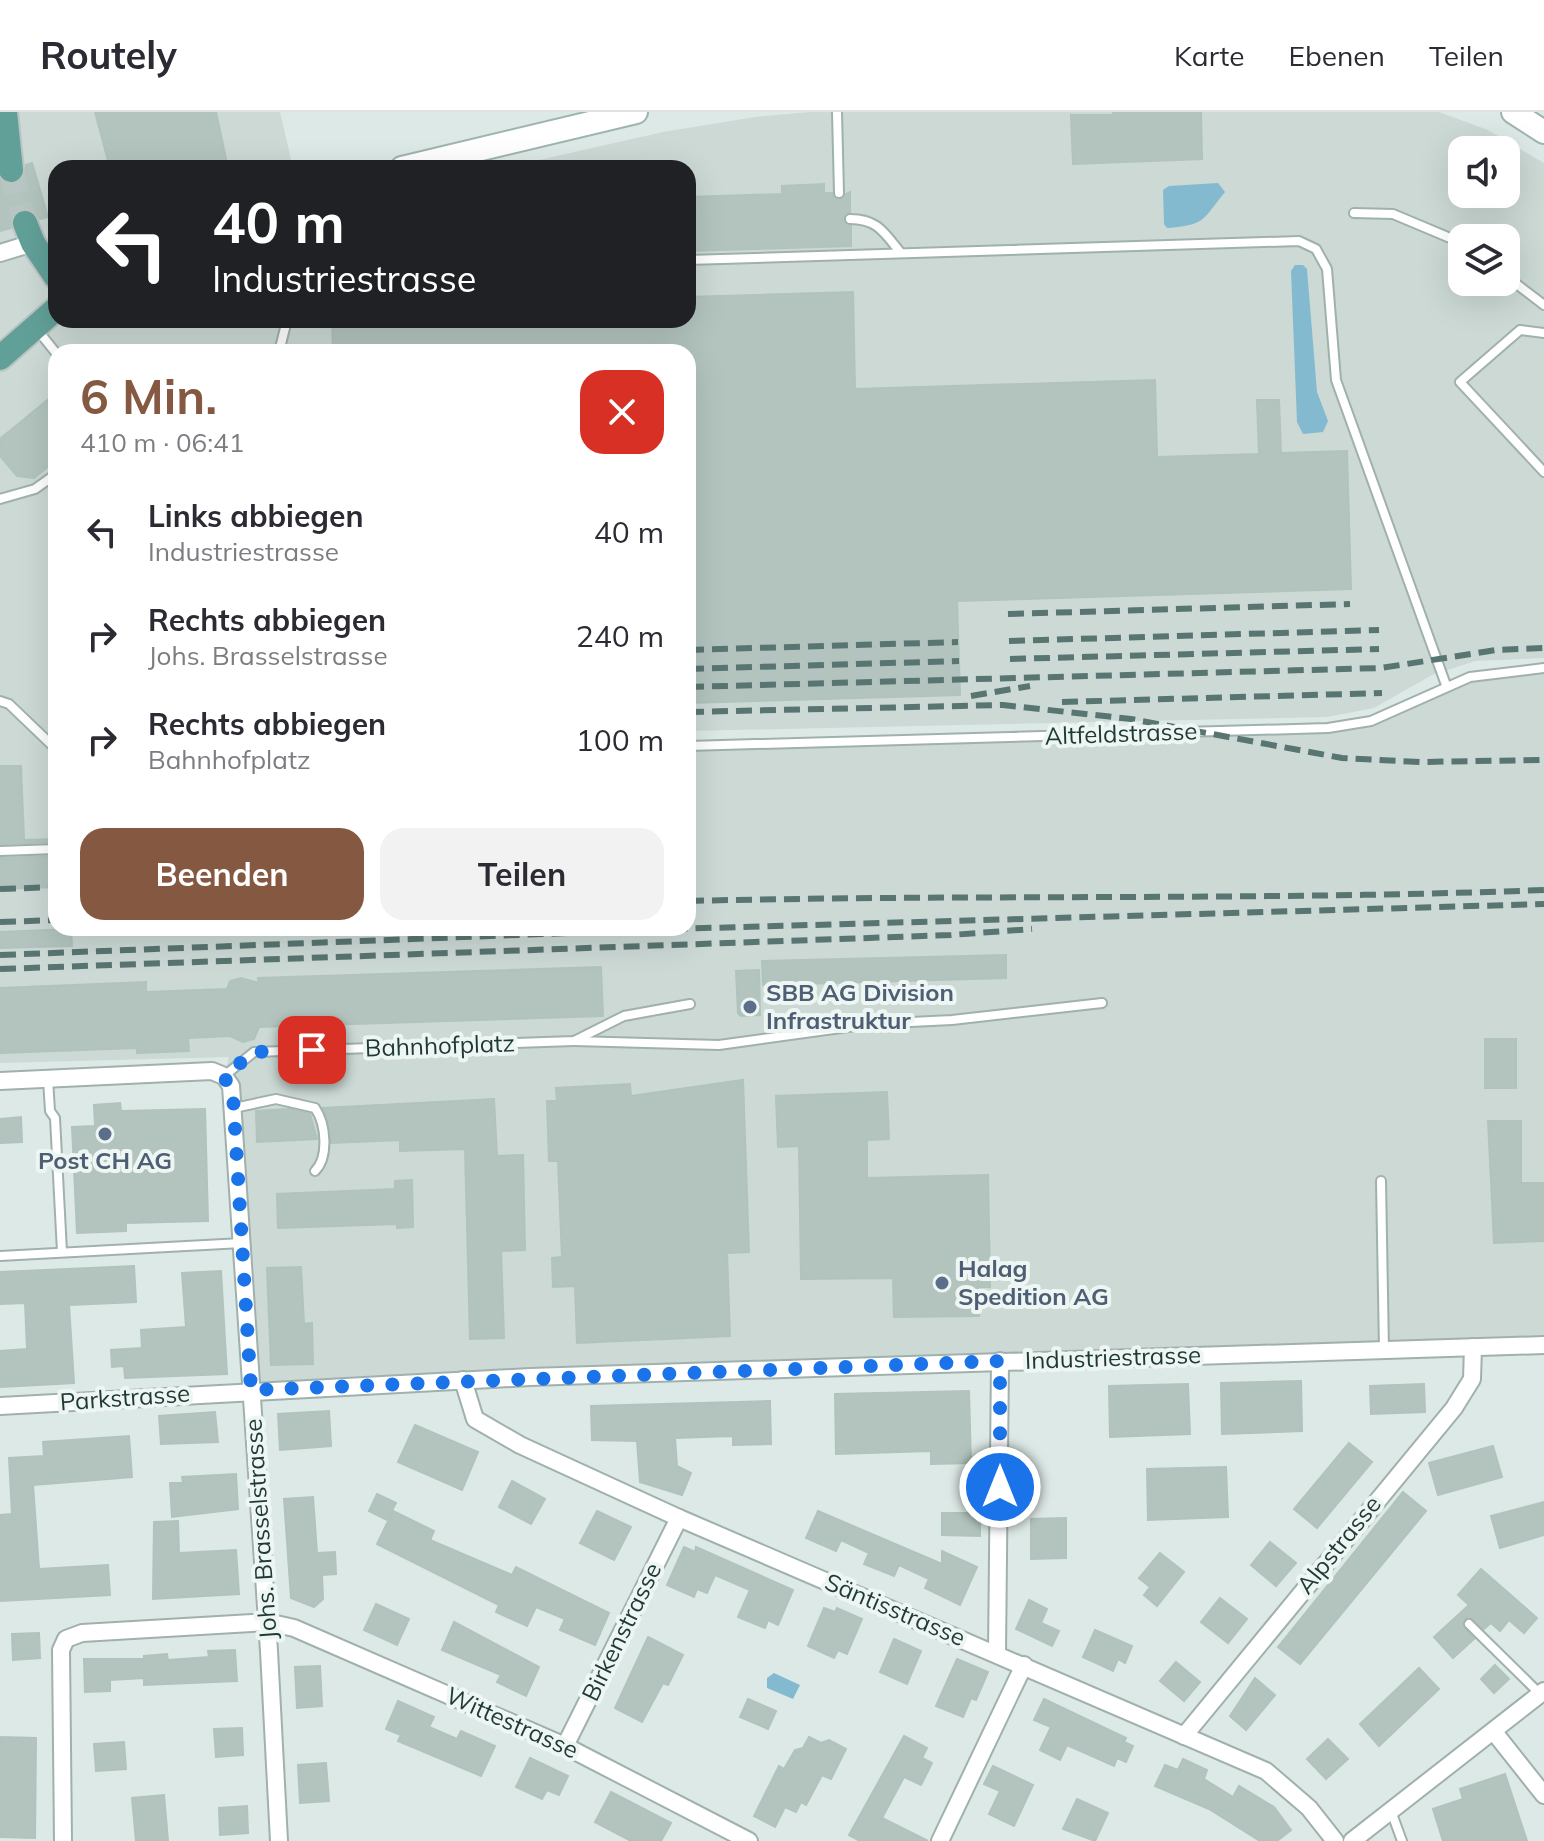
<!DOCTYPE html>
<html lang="de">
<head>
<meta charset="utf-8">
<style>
	body { margin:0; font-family:Mulish,sans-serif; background:#f2f2f3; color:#2b2b33; height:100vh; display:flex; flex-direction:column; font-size:30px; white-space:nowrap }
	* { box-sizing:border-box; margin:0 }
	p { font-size:26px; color:#7c7c81 }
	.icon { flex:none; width:44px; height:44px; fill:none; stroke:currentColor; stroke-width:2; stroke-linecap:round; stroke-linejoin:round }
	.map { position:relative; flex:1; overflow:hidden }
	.details { position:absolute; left:48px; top:232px; width:648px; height:592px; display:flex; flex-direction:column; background:#fff; border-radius:24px; box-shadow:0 8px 32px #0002 }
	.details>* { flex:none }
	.top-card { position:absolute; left:48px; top:48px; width:648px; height:168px; border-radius:24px; box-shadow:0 8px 32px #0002; background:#202124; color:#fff; overflow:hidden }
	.fabs { position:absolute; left:1448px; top:24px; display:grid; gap:16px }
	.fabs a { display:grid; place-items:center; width:72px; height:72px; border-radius:16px; background:#fff; box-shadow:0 8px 32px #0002; font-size:40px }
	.pin { position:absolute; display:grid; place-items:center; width:68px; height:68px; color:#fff; margin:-34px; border-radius:16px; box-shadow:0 4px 12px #0006 }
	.me { position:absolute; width:88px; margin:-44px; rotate:0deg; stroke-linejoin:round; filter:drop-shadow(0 0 6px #0008) }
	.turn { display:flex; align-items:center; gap:28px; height:168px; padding:0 32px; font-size:36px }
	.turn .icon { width:104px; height:104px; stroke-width:2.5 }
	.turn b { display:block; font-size:56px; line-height:68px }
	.round { display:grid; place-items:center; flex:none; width:84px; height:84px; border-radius:24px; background:#f2f2f3 }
	.head { display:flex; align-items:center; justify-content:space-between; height:136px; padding:0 32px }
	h1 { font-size:48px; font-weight:700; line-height:60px; color:#855841 }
	.button { display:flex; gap:16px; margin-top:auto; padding:16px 32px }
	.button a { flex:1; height:92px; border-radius:24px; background:#855841; color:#fff; font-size:32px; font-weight:700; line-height:92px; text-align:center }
	.button a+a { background:#f2f2f3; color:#2b2b33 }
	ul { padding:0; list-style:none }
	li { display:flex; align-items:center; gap:24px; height:104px; padding:0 32px }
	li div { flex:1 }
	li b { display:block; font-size:30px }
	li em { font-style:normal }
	header { display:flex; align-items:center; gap:48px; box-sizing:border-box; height:112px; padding:0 40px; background:#fff; border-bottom:2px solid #e1e1e2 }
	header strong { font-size:38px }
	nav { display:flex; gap:44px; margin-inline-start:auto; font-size:28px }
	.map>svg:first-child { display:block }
	.built { fill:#ccd9d5; fill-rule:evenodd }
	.water { fill:#84bad0 }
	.building { fill:#b3c4bf; stroke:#b0c3bd; stroke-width:2 }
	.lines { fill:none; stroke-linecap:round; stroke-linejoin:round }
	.primary-tunnel { stroke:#b7c6c3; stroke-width:24; stroke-dasharray:24 12; stroke-linecap:butt }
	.lane-casing { stroke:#a0b1ad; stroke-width:12 }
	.street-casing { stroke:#a0b1ad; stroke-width:20 }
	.secondary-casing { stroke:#9db5af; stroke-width:26 }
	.primary-casing { stroke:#bcc4c2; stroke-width:28 }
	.lane { stroke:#fff; stroke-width:8 }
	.street { stroke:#fff; stroke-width:16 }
	.secondary { stroke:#fff; stroke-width:22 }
	.primary { stroke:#61a098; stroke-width:24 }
	.rail { stroke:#597571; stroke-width:6; stroke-dasharray:16 8; stroke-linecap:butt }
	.route { stroke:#1a73e8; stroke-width:14; stroke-dasharray:0 25.2 }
	.service-dot { fill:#5c6f8a; stroke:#edf6f3; stroke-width:3 }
	.labels { text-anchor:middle; stroke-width:8; stroke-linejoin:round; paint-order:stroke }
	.street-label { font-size:24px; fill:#1f3935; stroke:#edf6f3 }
	.service-label { font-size:24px; font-weight:bold; fill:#4e5e75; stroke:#edf6f3; text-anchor:start }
</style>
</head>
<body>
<header>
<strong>Routely</strong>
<nav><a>Karte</a><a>Ebenen</a><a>Teilen</a></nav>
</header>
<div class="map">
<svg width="1544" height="1729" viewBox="0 0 1544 1729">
	<rect width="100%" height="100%" fill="#dde9e6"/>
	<path class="built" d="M0,0H280L293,56H56V208H688V56H504L663,20L755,5L810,0H1439L1488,18L1544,51V546L1475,549L1432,563L1374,596L1327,605L688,619V240H56V816H688V634L1328,616L1371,609L1445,573L1544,556V1234L251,1278L224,964L229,945L0,951ZM1462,38H1506V82H1462ZM1462,126H1506V170H1462Z"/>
	<g class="water">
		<path d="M1218,71L1225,80C1202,108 1206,113 1167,116L1164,112L1163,78L1169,74Z"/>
		<path d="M1295,153H1303L1307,157L1317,280L1328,309L1323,320L1303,322L1297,310L1291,159Z"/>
		<path d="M774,1561L800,1573L793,1587L767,1576V1566Z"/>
	</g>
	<g class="building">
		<path d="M95,0H216L228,56H110Z"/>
		<path d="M1113,0H1201L1202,47L1073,52L1071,3H1113Z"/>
		<path d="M32,51L48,105L40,107L34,99L20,97L13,102L11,116L0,119V68L12,73L19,71L25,63L26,53Z"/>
		<path d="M824,72V81H832L836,87L850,80V100L843,107L851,114V134L688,139V85L782,82V74Z"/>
		<path d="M853,180L855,277L1155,268L1157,345L1259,342L1257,288H1279L1281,341L1347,339L1351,477L957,489L960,583L688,591V240H333L332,208H688V185Z"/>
		<path d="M56,281V348L34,366L17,364L0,344L1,326Z"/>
		<path d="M0,654H21L24,728L56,727V730L0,732Z"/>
		<path d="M56,744V775L0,777V746Z"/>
		<path d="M71,817L72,834L0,836V820Z"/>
		<path d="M1006,843V866L763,873L762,849Z"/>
		<path d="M601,855L603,904L259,915L254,927L243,930L230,924L188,926L189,939L137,941V936L0,941V876L146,870V880L227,877L230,869L241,866L259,871L258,866Z"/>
		<path d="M759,858L760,903L741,904L738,901L736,859Z"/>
		<rect x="1485" y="927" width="31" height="49"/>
		<path d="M743,968L749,1140L727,1141L730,1224L577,1231L575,1174L553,1175L552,1146L562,1145L558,1049H549L547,989H557L556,976L630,972L631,984Z"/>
		<path d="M887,980L889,1027L867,1028V1066L988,1063L990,1175H978L979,1204L894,1205L893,1166L801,1167L799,1034L778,1035L776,984Z"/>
		<path d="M494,987L497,1044L523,1043L525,1138L501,1139L504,1226L470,1227L465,1037L400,1039V1028L331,1031L323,996Z"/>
		<path d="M120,991L121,999L205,997L208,1109L126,1111V1119L77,1121L72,1015L95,1014L94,993Z"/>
		<path d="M290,997L310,1002L317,1027L257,1030L256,999Z"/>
		<path d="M21,1005L22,1030L0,1031V1007Z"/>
		<path d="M1488,1009H1521V1071H1544V1129L1494,1131Z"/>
		<path d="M412,1068L413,1115L397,1116V1112L278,1116L277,1082L395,1077V1069Z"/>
		<path d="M134,1154L136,1190L69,1193L74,1271L0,1275V1239L27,1237L25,1191L0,1192V1160Z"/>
		<path d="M301,1155L304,1212L312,1211L313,1252L271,1253L267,1156Z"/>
		<path d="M221,1159L227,1262L125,1266L124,1254L112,1255L111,1238L142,1236L141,1218L186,1215L182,1161Z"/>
		<path d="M1301,1269L1302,1319L1222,1322L1221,1271Z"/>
		<path d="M1188,1272L1190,1322L1110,1325L1109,1274Z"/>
		<path d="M1424,1272L1425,1300L1371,1302L1370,1274Z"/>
		<path d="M969,1279L971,1351L931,1352V1339L836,1342L835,1282Z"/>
		<path d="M770,1289L771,1332L733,1333V1324L675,1326L677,1354L691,1361L682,1383L640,1370L637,1329L592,1328L591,1294Z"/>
		<path d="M329,1299L331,1334L280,1338L278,1302Z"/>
		<path d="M215,1300L218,1330L161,1332L159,1304Z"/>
		<path d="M415,1313L478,1340L462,1378L398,1350Z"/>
		<path d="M129,1324L132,1365L33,1373L39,1457L108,1453L110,1483L0,1489V1403L12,1402L9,1346L44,1344L43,1330Z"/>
		<path d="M1349,1331L1372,1350L1317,1416L1294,1397Z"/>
		<path d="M1493,1334L1502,1365L1438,1383L1429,1351Z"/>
		<path d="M1226,1355L1228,1405L1148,1408L1147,1357Z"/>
		<path d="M236,1362L238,1397L172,1405L170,1371H183L182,1365Z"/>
		<path d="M512,1369L545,1387L531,1412L499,1395Z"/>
		<path d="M1403,1380L1426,1399L1300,1552L1278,1535Z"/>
		<path d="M377,1382L396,1391L387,1408L369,1399Z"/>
		<path d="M313,1385L317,1441L335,1440L336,1462L322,1463L323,1487L314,1495L291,1486L284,1387Z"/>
		<path d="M1544,1390V1423L1500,1436L1491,1404Z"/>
		<path d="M393,1399L434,1419L430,1428L512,1463L516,1455L609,1501L595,1533L560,1518L565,1507L536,1495L527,1514L496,1500L499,1493L377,1432Z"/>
		<path d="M597,1399L631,1415L614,1448L580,1431Z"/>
		<path d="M818,1399L942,1452V1439L977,1455L960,1493L925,1476L929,1467L899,1453L894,1464L864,1452L869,1441L841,1428L836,1439L806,1426Z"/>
		<path d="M942,1401H980V1424L942,1423Z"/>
		<path d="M1066,1406V1446L1031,1447V1407Z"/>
		<path d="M178,1409L179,1441L236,1438L239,1482L153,1487L154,1410Z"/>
		<path d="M1270,1430L1296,1451L1276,1474L1251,1453Z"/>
		<path d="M684,1435L695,1440L696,1435L793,1478L778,1513L768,1508L765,1516L738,1505L750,1478L715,1463L707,1481L697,1477L694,1485L667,1473Z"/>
		<path d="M1160,1441L1184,1460L1157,1494L1144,1483L1150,1475L1139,1466Z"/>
		<path d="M1481,1457L1537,1506L1524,1521L1509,1508L1500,1519L1491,1511L1484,1517L1473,1507L1466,1506L1463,1515L1474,1527L1453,1546L1434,1525L1469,1493L1458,1483Z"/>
		<path d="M1220,1486L1247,1507L1228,1531L1201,1510Z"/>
		<path d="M1029,1488L1047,1497L1041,1511L1059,1519L1052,1534L1016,1517Z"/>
		<path d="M376,1492L409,1507L397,1533L364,1518Z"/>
		<path d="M824,1496L835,1500L837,1496L862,1507L847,1542L838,1538L834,1546L808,1534Z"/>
		<path d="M454,1510L539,1555L526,1584L497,1570L501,1563L442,1538Z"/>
		<path d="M1095,1518L1132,1534L1125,1551L1118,1547L1113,1559L1083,1545Z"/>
		<path d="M39,1521L40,1546L13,1548L12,1522Z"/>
		<path d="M648,1525L683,1543L668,1573L663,1571L642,1610L615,1596Z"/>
		<path d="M894,1527L921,1539L907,1572L880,1560Z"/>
		<path d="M235,1538L237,1569L144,1573V1566L110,1568V1579L85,1580L84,1547H144V1544L167,1542L168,1548L209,1545L208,1539Z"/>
		<path d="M957,1547L988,1560L976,1588L971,1586L963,1605L936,1594Z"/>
		<path d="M1176,1550L1200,1570L1184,1589L1160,1569Z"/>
		<path d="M1495,1553L1509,1567L1494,1581L1481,1567Z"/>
		<path d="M320,1554L322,1594L297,1596L295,1555Z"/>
		<path d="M1419,1556L1439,1577L1379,1634L1360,1612Z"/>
		<path d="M1255,1566L1275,1583L1246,1618L1230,1604Z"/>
		<path d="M748,1587L776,1599L768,1617L740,1605Z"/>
		<path d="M1044,1587L1126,1626L1124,1630L1133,1634L1126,1650L1117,1646L1114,1654L1067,1633L1060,1648L1040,1638L1051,1615L1034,1608Z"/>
		<path d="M398,1589L434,1605L429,1615L457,1627L461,1619L495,1634L481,1664L398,1629L401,1623L386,1617Z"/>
		<path d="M242,1616L243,1643L216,1645L214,1617Z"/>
		<path d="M904,1624L927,1636L922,1646L932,1651L921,1673L904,1665L882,1706L928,1729H860L849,1723Z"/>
		<path d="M0,1625L36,1626L35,1726L0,1725Z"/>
		<path d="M809,1625L821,1631L829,1628L846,1637L831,1667L822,1663L806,1693L801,1690L796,1700L785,1695L775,1715L754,1704L779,1654L784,1657L795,1638L803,1636Z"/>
		<path d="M1328,1627L1348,1647L1326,1667L1307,1647Z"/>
		<path d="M124,1630L126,1657L96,1659L94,1632Z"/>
		<path d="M530,1646L568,1664L559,1683L547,1678L542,1687L516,1675Z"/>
		<path d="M1183,1647L1207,1658L1204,1667L1233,1685L1239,1674L1274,1695L1291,1718L1277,1729H1260L1209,1697L1155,1674L1165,1653L1178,1658Z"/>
		<path d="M326,1651L329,1689L300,1691L298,1653Z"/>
		<path d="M993,1654L1033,1673L1014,1714L989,1702L1000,1679L984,1672Z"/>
		<path d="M1505,1662L1527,1729H1443L1433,1697L1463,1687L1460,1677Z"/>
		<path d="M611,1680L671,1711L661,1729H631L595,1710Z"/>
		<path d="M164,1683L168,1729H136L132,1686Z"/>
		<path d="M1077,1687L1108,1701L1095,1729L1063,1717Z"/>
		<path d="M247,1694L248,1721L220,1723L219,1696Z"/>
	</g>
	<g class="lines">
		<path class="primary-tunnel" d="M11,58L25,111"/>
		<g class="lane-casing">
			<g id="lane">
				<path d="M837,0L839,81"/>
				<path d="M1354,101L1393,102L1462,131"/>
				<path d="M850,107C877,107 884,120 900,140"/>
				<path d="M688,148L1299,129L1316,137L1327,157L1336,268L1446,573"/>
				<path d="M1506,164L1544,193"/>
				<path d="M36,216L56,241"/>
				<path d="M1544,221L1520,218L1460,270L1544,360"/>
				<path d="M279,240L287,208"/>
				<path d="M0,387L35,377L56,362"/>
				<path d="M0,589L9,592L56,637"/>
				<path d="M688,634L1328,616L1371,609L1470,565L1544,556"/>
				<path d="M0,739L56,737"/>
				<path d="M574,929L719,933L870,912L952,908L1102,891"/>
				<path d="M224,964L254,940L574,929L624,904L690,892"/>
				<path d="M48,967L50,999L55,1006L62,1140"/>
				<path d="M234,996L276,987L315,996C326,1012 329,1045 315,1059"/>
				<path d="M1381,1069L1384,1238"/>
				<path d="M0,1144L242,1131"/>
				<path d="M1469,1512L1540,1582"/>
				<path d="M1391,1699L1402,1729"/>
			</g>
		</g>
		<g class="street-casing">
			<g id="street">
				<path d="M0,141L33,131"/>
				<path d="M0,969L212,959L224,964L231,974L269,1539L279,1729"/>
				<path d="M463,1268L475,1307L520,1333L679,1406L1266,1659L1309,1696L1335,1729"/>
				<path d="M0,1294L530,1265L1544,1233"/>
				<path d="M997,1541L1000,1249"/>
				<path d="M1494,1620L1544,1683"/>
				<path d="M1184,1624L1454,1296L1472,1267L1473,1235"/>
				<path d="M565,1634L679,1406"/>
				<path d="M63,1729L61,1538L66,1527L82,1521L267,1510L294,1516L565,1634L749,1729"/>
				<path d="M940,1729L1024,1553"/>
				<path d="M1352,1729L1544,1579"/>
			</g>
		</g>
		<g class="secondary-casing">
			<g id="secondary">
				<path d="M1513,0L1544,20"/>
				<path d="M402,56L636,0"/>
			</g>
		</g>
		<g class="primary-casing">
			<g id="primary">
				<path d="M5,0L11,58"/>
				<path d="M25,111L33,131L56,165"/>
				<path d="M0,246L56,197"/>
			</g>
		</g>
		<use href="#lane" class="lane"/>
		<use href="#street" class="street"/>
		<use href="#secondary" class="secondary"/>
		<use href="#primary" class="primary"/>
		<g class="rail">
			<path d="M1008,502L1350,492"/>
			<path d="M1009,529L1379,518"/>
			<path d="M688,538L958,530"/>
			<path d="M1010,547L1379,537"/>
			<path d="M688,557L959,549"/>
			<path d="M688,575L1381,556L1496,538L1544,536"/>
			<path d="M971,584L1030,574"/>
			<path d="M1062,590L1382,581"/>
			<path d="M688,600L1003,593L1131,607L1342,646L1420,650L1544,648"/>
			<path d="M0,777L56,775"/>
			<path d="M688,789C973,782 1259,789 1544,778"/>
			<path d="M0,810L56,808"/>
			<path d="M0,843L672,817L1544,792"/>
			<path d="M0,857L951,823L1032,817"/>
		</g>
	</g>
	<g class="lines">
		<path class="route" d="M312,938L254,940L224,964L233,984L251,1278L1000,1249V1375"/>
	</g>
	<g class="service-dot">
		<circle cx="750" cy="895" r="8"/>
		<circle cx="105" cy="1022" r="8"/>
		<circle cx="942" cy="1171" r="8"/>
	</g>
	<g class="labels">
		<g class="street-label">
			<text transform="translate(1121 622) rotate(-2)" y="8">Altfeldstrasse</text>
			<text transform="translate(440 934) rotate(-2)" y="8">Bahnhofplatz</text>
			<text transform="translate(1113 1246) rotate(-2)" y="8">Industriestrasse</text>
			<text transform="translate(125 1286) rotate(-4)" y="8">Parkstrasse</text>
			<text transform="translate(261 1417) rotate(-94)" y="8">Johs. Brasselstrasse</text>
			<text transform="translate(1339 1433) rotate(-51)" y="8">Alpstrasse</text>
			<text transform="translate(895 1498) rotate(23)" y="8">Säntisstrasse</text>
			<text transform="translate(622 1520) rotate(-64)" y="8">Birkenstrasse</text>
			<text transform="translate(512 1611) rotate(24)" y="8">Wittestrasse</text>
		</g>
		<g class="service-label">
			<text x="766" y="889">SBB AG Division<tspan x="766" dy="28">Infrastruktur</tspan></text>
			<text x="105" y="1057" text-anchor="middle">Post CH AG</text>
			<text x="958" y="1165">Halag<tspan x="958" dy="28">Spedition AG</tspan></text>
		</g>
	</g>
</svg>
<div class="fabs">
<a><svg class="icon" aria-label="sound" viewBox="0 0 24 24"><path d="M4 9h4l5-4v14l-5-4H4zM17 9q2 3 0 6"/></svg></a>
<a><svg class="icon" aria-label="layers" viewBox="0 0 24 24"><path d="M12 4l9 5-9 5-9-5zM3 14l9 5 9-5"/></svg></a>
</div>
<div class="pin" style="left:312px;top:938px;background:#d93025"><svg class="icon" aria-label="arrive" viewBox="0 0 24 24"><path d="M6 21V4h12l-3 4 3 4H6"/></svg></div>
<svg class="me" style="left:1000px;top:1375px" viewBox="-20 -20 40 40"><circle r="17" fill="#1a73e8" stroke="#fff" stroke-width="3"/><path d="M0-11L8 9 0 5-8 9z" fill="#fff"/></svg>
<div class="top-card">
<div class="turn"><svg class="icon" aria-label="left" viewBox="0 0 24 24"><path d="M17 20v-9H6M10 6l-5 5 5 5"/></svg><div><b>40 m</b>Industriestrasse</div></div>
</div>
<section class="details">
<div class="head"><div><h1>6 Min.</h1><p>410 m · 06:41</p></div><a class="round" style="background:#d93025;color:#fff"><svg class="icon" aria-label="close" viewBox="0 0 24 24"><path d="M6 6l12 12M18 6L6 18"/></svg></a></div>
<ul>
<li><svg class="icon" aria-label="left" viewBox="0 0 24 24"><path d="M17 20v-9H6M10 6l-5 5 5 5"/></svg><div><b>Links abbiegen</b><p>Industriestrasse</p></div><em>40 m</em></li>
<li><svg class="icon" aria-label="right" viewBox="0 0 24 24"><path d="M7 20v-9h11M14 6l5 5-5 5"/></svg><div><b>Rechts abbiegen</b><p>Johs. Brasselstrasse</p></div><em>240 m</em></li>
<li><svg class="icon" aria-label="right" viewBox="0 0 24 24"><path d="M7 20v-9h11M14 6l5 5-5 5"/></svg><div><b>Rechts abbiegen</b><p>Bahnhofplatz</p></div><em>100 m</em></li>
</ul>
<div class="button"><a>Beenden</a><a>Teilen</a></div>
</section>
</div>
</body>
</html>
